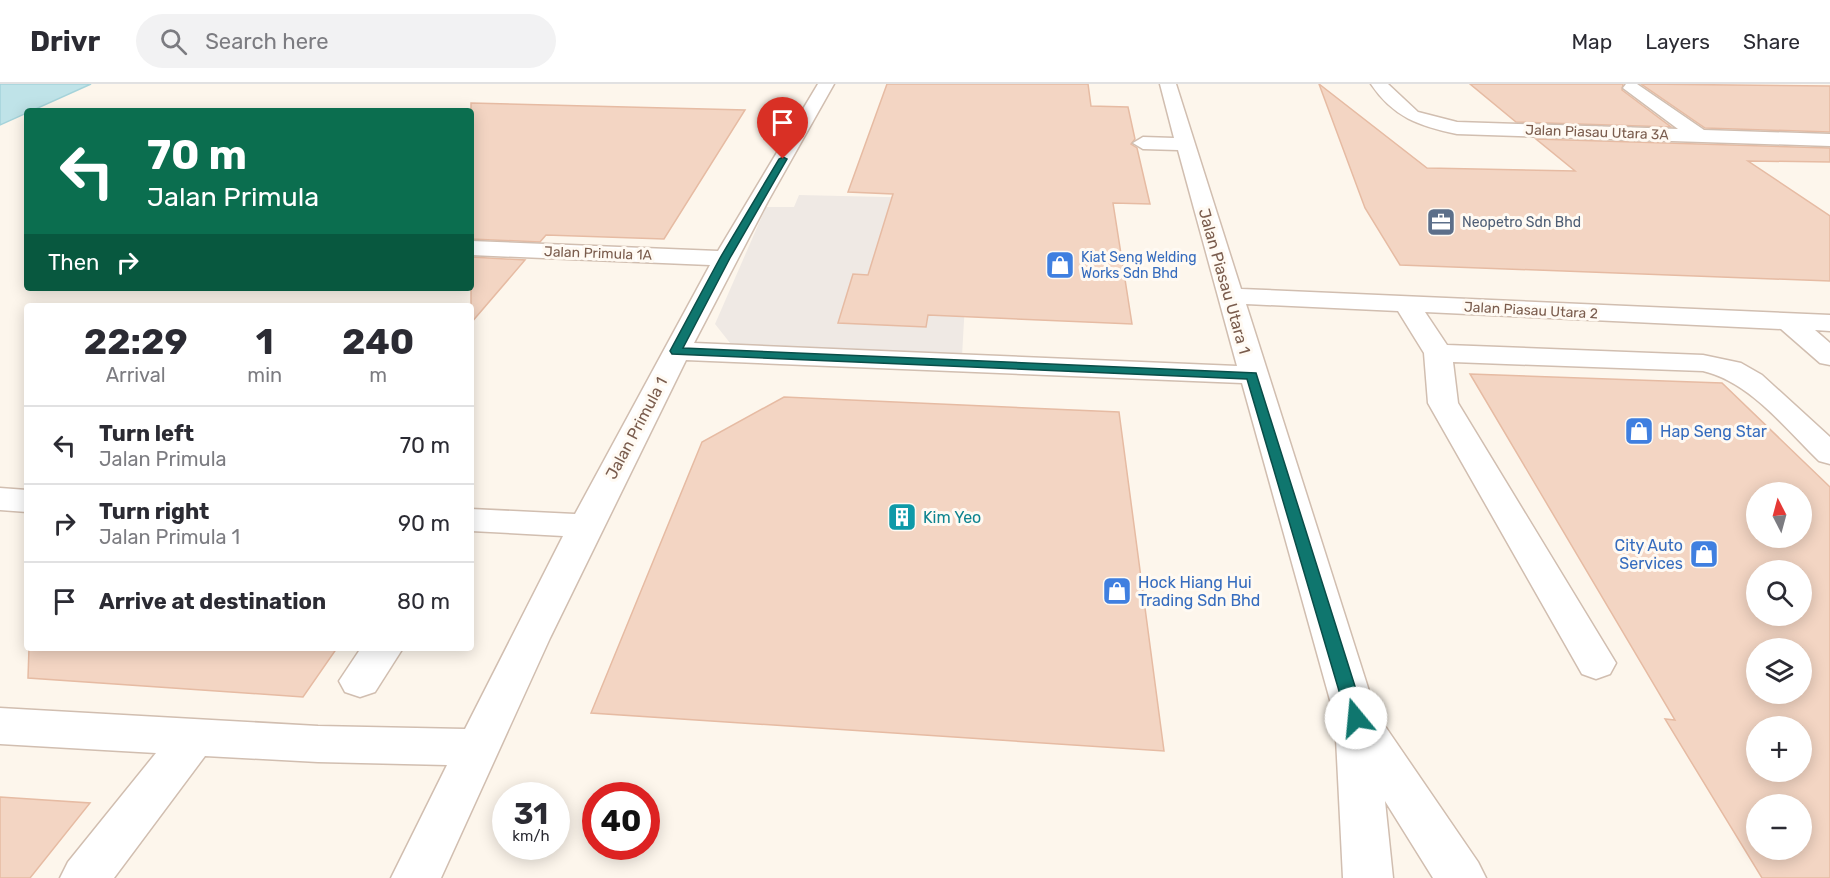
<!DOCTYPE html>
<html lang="en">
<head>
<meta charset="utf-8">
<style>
	body { margin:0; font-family:Rubik,sans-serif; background:#f2f2f3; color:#2b2b33; height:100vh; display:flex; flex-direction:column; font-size:22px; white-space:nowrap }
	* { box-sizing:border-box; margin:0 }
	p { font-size:20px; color:#7c7c81 }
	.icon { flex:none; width:33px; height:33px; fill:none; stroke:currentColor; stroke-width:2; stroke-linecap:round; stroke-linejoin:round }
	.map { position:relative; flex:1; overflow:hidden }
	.panel { position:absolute; left:24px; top:219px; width:450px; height:348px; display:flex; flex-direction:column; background:#fff; border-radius:6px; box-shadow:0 3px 15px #0003 }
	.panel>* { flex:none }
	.top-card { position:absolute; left:24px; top:24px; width:450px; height:183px; border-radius:6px; box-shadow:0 3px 15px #0003; background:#0b6e4f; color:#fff; overflow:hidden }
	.needle { width:39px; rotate:354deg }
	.controls { position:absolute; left:1746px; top:398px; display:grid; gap:12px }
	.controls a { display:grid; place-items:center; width:66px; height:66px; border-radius:50%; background:#fff; box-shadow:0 3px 15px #0003; font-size:30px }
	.speed { position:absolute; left:492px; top:698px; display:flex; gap:12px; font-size:30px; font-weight:700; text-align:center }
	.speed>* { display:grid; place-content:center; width:78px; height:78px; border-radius:50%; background:#fff; box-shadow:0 3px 15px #0003; line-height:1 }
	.speed small { font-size:15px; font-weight:400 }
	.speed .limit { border:9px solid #d22; background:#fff; color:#111 }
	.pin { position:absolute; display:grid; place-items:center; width:51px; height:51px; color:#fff; margin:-62px -26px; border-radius:50% 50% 50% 0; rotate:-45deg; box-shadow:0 0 6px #0007 }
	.pin .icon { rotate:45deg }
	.me { position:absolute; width:66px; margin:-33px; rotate:343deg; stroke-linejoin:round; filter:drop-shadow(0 0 4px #0008) }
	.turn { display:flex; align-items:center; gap:21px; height:126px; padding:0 24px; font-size:27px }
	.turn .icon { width:78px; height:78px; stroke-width:2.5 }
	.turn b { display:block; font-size:42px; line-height:51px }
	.then { display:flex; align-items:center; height:57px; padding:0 24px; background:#0003; gap:12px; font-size:22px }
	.eta { display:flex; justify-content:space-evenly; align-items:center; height:102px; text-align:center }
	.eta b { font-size:36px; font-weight:700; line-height:42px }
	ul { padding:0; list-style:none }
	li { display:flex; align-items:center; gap:18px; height:78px; padding:0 24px; border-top:2px solid #e1e1e2 }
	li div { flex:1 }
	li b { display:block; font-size:22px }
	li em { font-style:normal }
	header { display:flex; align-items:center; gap:36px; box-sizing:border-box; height:84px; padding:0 30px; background:#fff; border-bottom:2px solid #e1e1e2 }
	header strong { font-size:28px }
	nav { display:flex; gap:33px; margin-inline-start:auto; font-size:21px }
	.search { width:420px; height:54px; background:#f2f2f3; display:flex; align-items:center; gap:15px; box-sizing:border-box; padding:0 21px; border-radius:33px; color:#7c7c81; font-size:22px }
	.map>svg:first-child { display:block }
	.industrial { fill:#efe9e4 }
	.water { fill:#bfe3e8; stroke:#a5d3da; stroke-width:1.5 }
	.building { fill:#f3d5c3; stroke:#e6bba3; stroke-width:1.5; fill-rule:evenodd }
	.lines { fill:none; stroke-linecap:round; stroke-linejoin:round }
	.minor-casing { stroke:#d1beb0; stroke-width:3 }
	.minor { fill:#fff; fill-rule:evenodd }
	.route { fill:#0f766e; stroke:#0a4d48; stroke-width:1.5 }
	.labels { text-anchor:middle; stroke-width:6; stroke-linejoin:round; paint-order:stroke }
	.far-street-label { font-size:14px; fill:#7a5c4d; stroke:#fffaf3 }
	.far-service-label { font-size:14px; fill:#4e5e75; stroke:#fffaf3; text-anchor:start }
	.far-shop-label { font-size:14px; fill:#366cbe; stroke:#fffaf3; text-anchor:start }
	.street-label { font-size:16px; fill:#7a5c4d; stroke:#fffaf3 }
	.shop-label { font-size:16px; fill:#366cbe; stroke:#fffaf3; text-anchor:start }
	.culture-label { font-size:16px; fill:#0d838f; stroke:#fffaf3; text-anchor:start }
</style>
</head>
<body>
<header>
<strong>Drivr</strong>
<div class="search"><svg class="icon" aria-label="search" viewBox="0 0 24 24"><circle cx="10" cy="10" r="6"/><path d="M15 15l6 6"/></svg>Search here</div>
<nav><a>Map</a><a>Layers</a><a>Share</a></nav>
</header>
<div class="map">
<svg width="1830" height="794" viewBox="0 0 1830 794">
	<rect width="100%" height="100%" fill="#fdf6ec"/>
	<path class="industrial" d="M799,111L971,115L962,272L734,264L715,240L766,123H794Z"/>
	<path class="water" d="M0,0H91L0,41Z"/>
	<g class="building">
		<path d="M887,0H1088L1091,22L1128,23L1135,55L1131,60L1137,64L1150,120L1113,119L1132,240L928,231L926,243L838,239L853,190L868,191L893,110L848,108Z"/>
		<path d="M1319,0L1427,84L1575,87L1536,55L1830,64V78L1748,77L1830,132V197L1400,181L1365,124Z"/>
		<path d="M1470,0H1623L1622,6L1671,43L1516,38Z"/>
		<path d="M1641,0L1830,2V48L1705,44Z"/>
		<path d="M471,19L745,26L664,155L546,151L540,158L471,155Z"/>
		<path d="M471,173L525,176L471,239Z"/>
		<path d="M1470,290L1722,299L1830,403V794H1762L1665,635L1675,636ZM1756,408H1802V453H1756ZM1756,486H1802V531H1756ZM1756,564H1802V609H1756ZM1756,642H1802V687H1756ZM1756,720H1802V765H1756Z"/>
		<path d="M784,313L1119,328L1164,667L591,629L702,358Z"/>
		<path d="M29,564H337L303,613L28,594Z"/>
		<path d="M0,713L90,719L30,794H0Z"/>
	</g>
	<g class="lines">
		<g class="minor-casing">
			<g id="minor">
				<path d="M818,0H834L768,117L694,259L1237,282L1178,66L1143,65L1133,59L1143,53L1174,54L1160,0H1176L1241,205L1830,231V247L1815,246L1830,259V281L1820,279L1781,245L1425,228L1447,261L1703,271L1741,279L1762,291L1830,353V380L1819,377C1785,344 1750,298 1703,287L1453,278L1458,319L1616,579L1610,590L1596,595L1582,590L1428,319L1424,269L1398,227L1246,220L1376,629L1478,778L1486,794H1433L1385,717L1393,794H1343L1335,634L1242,299L686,276L550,554L441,794H391L447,681L318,678L205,672L114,794H60L68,778L156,669L0,660V624L318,642L465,645L563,452L471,447V425L575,430L710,181L471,171V157L718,167Z"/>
				<path d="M1371,0H1388L1418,28L1457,38L1678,45L1623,4L1626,0H1637L1704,46L1830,50V62L1457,50C1419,42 1393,33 1371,0Z"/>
				<path d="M0,404L27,406V428L0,426Z"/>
				<path d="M361,564H403L375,608L360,613L345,608L339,597Z"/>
			</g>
		</g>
		<use href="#minor" class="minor"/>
	</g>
	<path class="route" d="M783,73L787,75L730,174L683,264L1256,289L1365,634L1362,640H1350L1347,634L1247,295L672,270L670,267L720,174L779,75Z"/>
	<defs>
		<g id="office-square" transform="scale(1.5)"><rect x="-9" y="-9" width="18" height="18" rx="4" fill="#5c6f8a" stroke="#fffaf3"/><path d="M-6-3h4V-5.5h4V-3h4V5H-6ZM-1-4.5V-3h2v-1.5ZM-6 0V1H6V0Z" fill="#fff"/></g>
		<g id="shop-square" transform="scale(1.5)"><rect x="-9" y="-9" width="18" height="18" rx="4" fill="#3f7fe0" stroke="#fffaf3"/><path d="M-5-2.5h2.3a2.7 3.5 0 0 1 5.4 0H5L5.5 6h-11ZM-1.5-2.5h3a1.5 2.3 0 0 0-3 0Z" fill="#fff"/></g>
		<g id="building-square" transform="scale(1.5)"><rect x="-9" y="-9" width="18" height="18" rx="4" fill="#0f9aa8" stroke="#fffaf3"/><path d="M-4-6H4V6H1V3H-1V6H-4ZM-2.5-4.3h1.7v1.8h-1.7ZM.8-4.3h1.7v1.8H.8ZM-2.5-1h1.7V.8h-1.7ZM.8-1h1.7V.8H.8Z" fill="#fff"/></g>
	</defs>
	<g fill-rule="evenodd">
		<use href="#office-square" x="1441" y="138"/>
		<use href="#shop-square" x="1060" y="181"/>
		<use href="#shop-square" x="1639" y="347"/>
		<use href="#building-square" x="902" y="433"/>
		<use href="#shop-square" x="1704" y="470"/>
		<use href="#shop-square" x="1117" y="507"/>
	</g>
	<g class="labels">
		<g class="far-street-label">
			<text transform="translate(1597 48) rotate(2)" y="5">Jalan Piasau Utara 3A</text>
			<text transform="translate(598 169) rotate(2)" y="5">Jalan Primula 1A</text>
			<text transform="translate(1531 226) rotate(3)" y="5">Jalan Piasau Utara 2</text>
		</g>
		<g class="far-service-label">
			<text x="1462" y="143">Neopetro Sdn Bhd</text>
		</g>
		<g class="far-shop-label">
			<text x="1081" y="178">Kiat Seng Welding<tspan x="1081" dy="16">Works Sdn Bhd</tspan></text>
		</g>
		<g class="street-label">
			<text transform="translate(1225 197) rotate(74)" y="6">Jalan Piasau Utara 1</text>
			<text transform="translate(636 344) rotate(-62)" y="6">Jalan Primula 1</text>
		</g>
		<g class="shop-label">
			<text x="1660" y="353">Hap Seng Star</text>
			<text x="1683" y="467" text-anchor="end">City Auto<tspan x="1683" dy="18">Services</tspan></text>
			<text x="1138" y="504">Hock Hiang Hui<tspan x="1138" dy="18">Trading Sdn Bhd</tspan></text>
		</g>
		<g class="culture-label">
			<text x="923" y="439">Kim Yeo</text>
		</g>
	</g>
</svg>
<div class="controls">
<a><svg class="needle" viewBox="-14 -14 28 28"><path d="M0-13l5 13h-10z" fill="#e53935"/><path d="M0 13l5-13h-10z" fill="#7c7c81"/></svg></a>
<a><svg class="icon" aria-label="search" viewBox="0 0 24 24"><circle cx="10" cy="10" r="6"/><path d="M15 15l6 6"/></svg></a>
<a><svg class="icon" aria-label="layers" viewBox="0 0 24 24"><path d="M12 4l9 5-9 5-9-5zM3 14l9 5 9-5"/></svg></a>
<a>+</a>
<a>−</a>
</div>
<div class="speed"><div>31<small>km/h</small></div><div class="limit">40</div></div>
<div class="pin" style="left:783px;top:75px;background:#d93025"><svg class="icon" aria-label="arrive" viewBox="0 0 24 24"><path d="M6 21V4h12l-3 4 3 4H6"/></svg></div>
<svg class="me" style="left:1356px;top:634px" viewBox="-20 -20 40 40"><circle r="19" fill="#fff"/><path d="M0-13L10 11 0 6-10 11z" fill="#0f766e"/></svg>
<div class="top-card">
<div class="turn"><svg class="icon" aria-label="left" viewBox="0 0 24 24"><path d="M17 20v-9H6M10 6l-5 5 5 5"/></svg><div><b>70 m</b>Jalan Primula</div></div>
<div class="then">Then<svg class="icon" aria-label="right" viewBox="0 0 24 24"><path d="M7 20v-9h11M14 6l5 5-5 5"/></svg></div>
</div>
<section class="panel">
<div class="eta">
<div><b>22:29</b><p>Arrival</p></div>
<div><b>1</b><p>min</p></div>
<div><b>240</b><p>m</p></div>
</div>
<ul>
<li><svg class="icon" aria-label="left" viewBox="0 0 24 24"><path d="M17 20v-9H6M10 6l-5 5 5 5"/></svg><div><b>Turn left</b><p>Jalan Primula</p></div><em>70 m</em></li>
<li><svg class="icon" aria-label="right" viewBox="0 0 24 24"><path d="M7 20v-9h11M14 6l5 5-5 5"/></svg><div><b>Turn right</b><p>Jalan Primula 1</p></div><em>90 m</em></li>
<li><svg class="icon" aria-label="arrive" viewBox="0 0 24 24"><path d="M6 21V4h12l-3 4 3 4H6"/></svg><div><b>Arrive at destination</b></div><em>80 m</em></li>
</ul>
</section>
</div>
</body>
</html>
